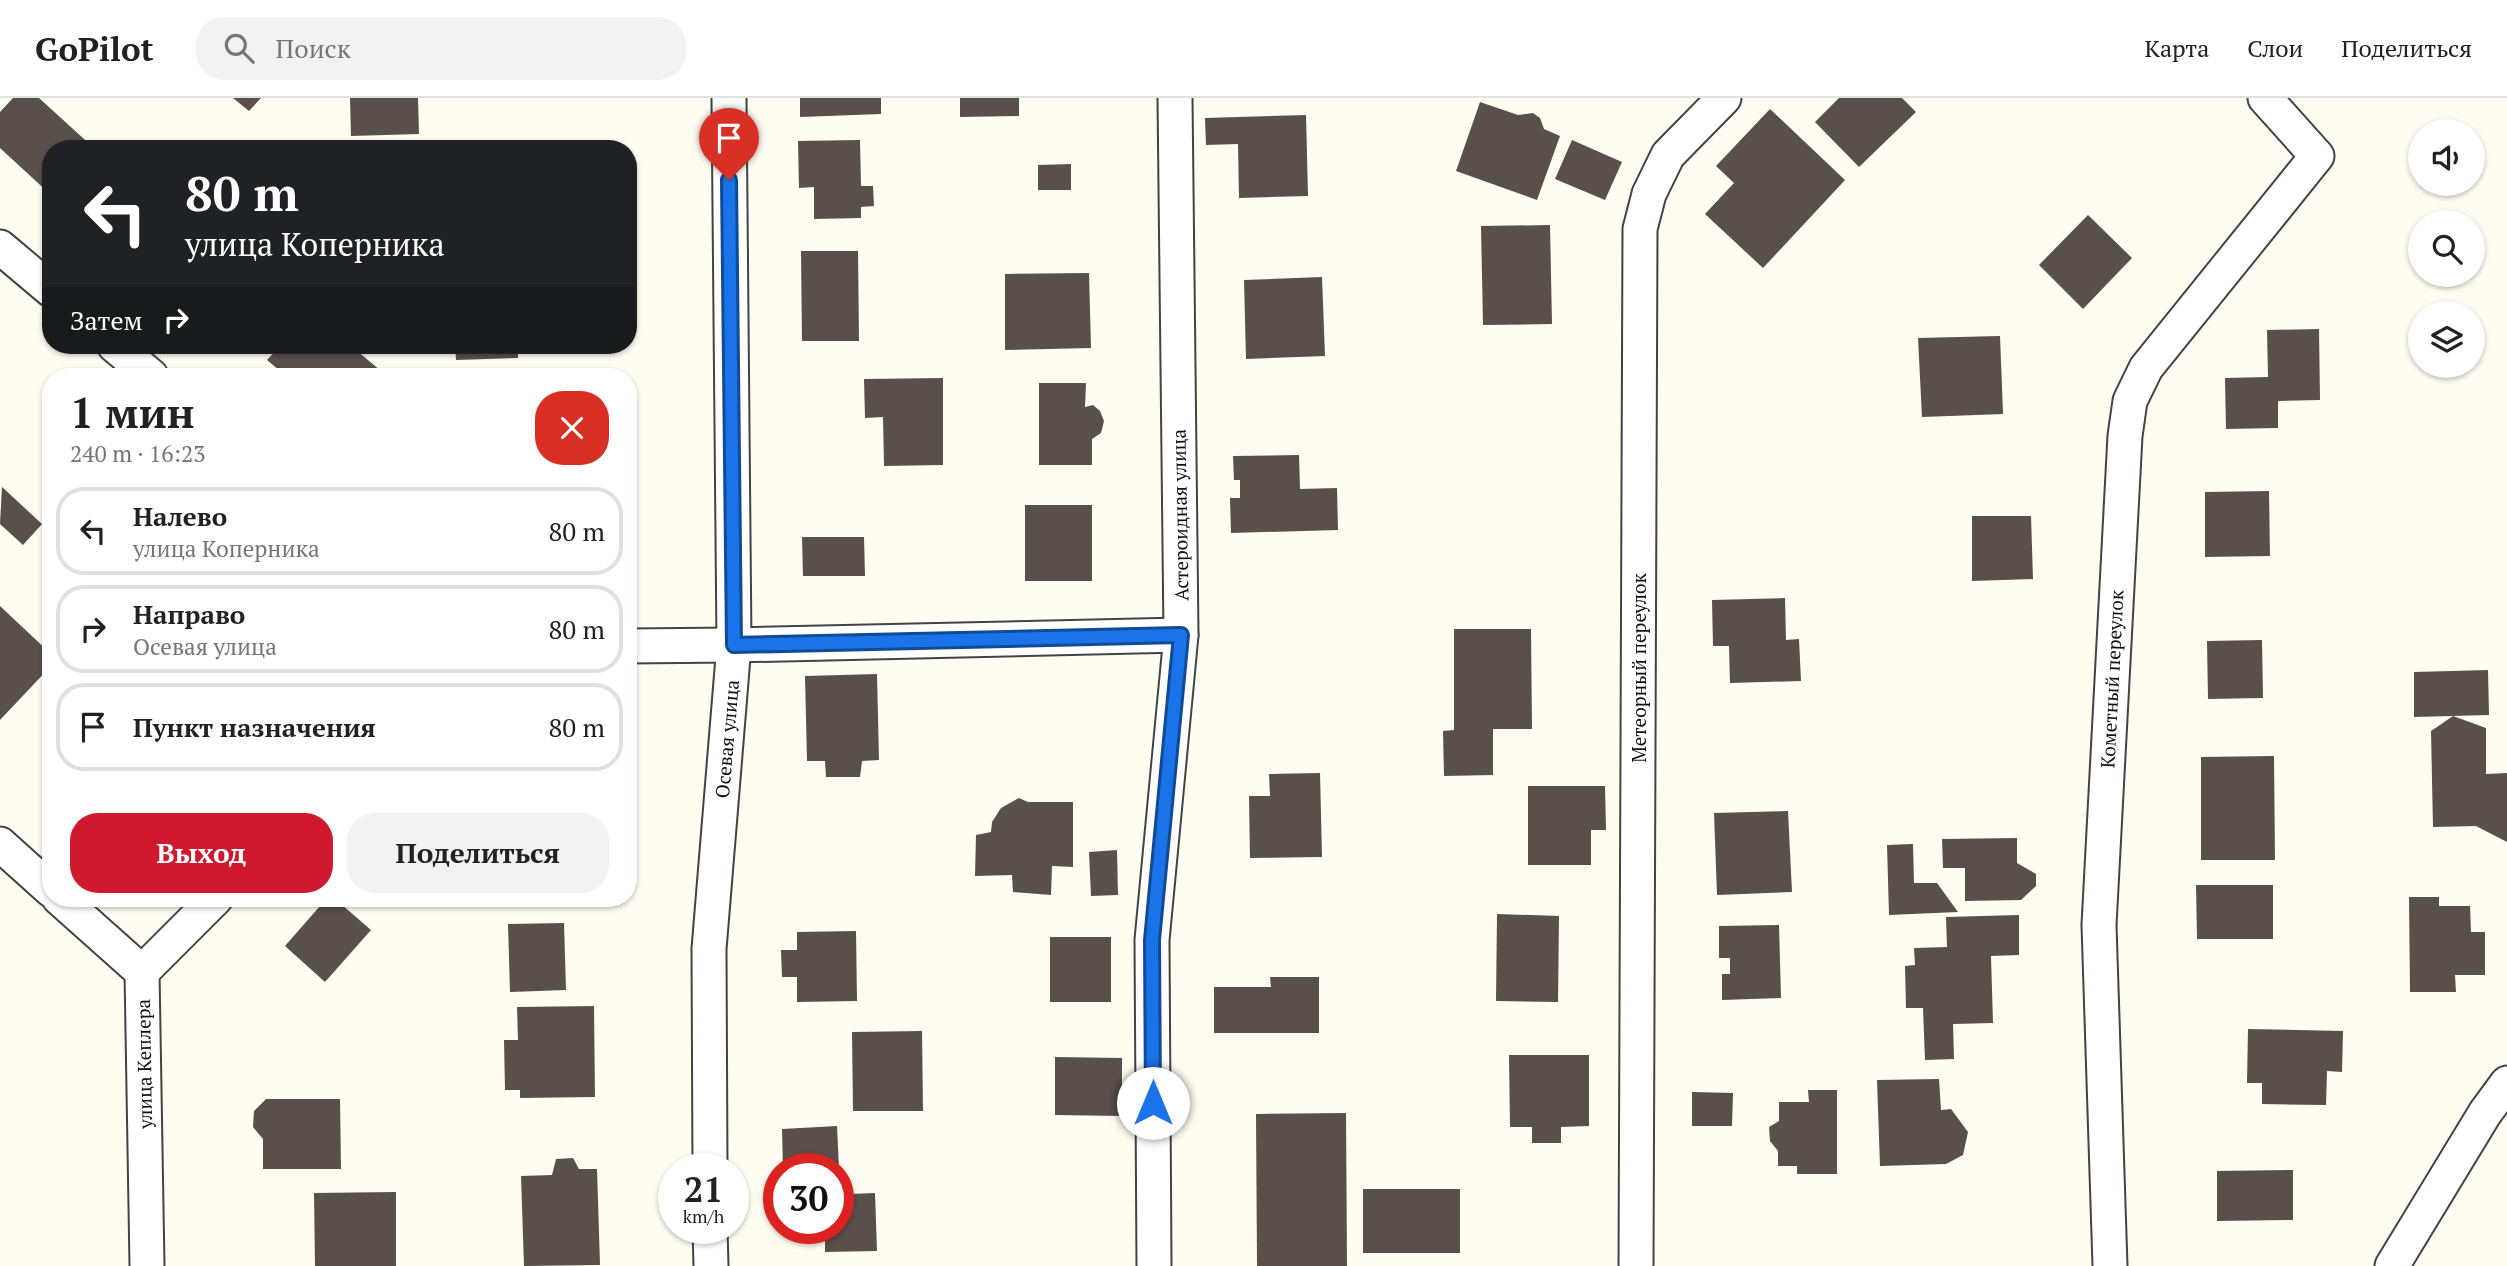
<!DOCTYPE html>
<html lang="ru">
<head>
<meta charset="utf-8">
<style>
	body { margin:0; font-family:"PT Serif",serif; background:#f2f2f2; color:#222; height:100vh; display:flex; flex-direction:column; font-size:26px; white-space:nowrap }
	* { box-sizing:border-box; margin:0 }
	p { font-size:23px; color:#767676 }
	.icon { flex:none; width:38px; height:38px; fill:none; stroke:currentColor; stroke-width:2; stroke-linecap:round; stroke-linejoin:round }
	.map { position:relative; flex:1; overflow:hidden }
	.panel { position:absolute; left:42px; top:270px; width:595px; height:539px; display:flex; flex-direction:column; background:#fff; border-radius:28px; box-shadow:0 2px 5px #0004 }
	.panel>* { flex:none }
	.hud { position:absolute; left:42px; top:42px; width:595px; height:214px; border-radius:28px; box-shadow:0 2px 5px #0004; background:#202124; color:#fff; overflow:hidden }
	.fabs { position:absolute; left:2408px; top:21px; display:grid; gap:14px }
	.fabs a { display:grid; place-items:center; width:77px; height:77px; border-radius:50%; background:#fff; box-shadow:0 2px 5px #0004; font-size:35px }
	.speed { position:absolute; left:658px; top:1055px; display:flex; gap:14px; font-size:35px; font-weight:700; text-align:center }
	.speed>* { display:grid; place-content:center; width:91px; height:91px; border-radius:50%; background:#fff; box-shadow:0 2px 5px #0004; line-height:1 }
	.speed small { font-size:18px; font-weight:400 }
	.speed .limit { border:10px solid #d22; background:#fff; color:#111 }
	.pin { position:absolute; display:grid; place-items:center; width:60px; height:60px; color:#fff; margin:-72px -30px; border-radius:50% 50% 50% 0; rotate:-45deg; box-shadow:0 0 7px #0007 }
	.pin .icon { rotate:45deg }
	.me { position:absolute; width:77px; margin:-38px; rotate:0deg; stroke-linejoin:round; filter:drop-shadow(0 0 5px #0008) }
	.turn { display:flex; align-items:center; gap:24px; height:147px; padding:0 28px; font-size:32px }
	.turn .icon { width:91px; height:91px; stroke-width:2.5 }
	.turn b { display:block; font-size:49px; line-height:60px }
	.then { display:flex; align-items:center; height:66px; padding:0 28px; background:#0003; gap:14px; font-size:26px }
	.round { display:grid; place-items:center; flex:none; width:74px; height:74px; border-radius:28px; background:#f2f2f2 }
	.summary { display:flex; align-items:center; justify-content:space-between; height:119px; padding:0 28px }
	h1 { font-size:42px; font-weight:800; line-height:52px }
	.primary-button { display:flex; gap:14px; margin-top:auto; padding:14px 28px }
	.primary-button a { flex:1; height:80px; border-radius:28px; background:#ce192e; color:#fff; font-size:28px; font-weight:800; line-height:80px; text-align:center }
	.primary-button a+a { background:#f2f2f2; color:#222 }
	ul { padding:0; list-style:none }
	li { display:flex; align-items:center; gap:21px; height:88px; margin:0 14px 10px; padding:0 14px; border:4px solid #e0e0e0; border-radius:28px }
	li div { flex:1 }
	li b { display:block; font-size:26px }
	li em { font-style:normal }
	header { display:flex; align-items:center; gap:42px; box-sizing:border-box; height:98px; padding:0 35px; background:#fff; border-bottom:2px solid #e0e0e0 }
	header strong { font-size:33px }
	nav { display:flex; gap:38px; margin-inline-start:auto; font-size:24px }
	.search { width:490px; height:63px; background:#f2f2f2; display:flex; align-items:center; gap:18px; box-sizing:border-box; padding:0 24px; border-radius:28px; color:#767676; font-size:26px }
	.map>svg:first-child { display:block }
	.building { fill:#594f4b }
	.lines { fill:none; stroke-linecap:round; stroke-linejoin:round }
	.minor-casing { stroke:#434343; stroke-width:37 }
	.minor { stroke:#fff; stroke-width:33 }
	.route-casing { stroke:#114b97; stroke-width:18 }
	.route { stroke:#1a73e8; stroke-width:12 }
	.labels { text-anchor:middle; stroke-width:7; stroke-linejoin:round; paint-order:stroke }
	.street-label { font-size:19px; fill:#101010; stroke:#fff }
</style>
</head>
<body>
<header>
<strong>GoPilot</strong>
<div class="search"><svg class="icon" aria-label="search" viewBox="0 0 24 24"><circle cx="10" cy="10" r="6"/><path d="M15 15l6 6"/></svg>Поиск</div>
<nav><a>Карта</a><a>Слои</a><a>Поделиться</a></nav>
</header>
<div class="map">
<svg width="2507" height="1168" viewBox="0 0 2507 1168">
	<rect width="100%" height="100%" fill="#fffcf2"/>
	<g class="building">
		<path d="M13,0H39L95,51H51V97L0,50V14Z"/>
		<path d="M233,0H261L249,13Z"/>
		<path d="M350,0H418L419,36L351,38Z"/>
		<path d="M800,0H881V16L800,19Z"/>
		<path d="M960,0H1019V18L960,19Z"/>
		<path d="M1839,0H1902L1916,14L1859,69L1815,24Z"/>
		<path d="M1480,4L1518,17L1533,15L1540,20L1544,31L1560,38L1537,102L1456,73Z"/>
		<path d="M1770,11L1845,82L1763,170L1705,116L1734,85L1716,68Z"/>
		<path d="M1306,17L1308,98L1239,100L1238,46L1206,47L1205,20Z"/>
		<path d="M860,42L861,88H873L874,108L861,109V120L814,121V89L799,90L798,43Z"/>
		<path d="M1572,42L1622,64L1605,102L1555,81Z"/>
		<path d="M1071,66V92H1038V67Z"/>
		<path d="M2088,117L2132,160L2083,211L2039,167Z"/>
		<path d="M1550,127L1552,226L1483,227L1481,128Z"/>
		<path d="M801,153H858L859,243H802Z"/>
		<path d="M1089,175L1091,250L1005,252V176Z"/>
		<path d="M1322,179L1325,258L1246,261L1244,182Z"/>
		<path d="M2319,231L2320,302L2278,303V330L2226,331L2225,280L2268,279L2267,232Z"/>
		<path d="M2000,238L2003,316L1922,319L1918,240Z"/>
		<path d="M281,247H350L387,278H286L267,262Z"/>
		<path d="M455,247H518V260L456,262Z"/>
		<path d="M943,280V367L884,368L883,319L865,320L864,281Z"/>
		<path d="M1039,285H1086L1085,309L1093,307L1100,313L1104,323L1101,335L1092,341V367H1039Z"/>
		<path d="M1299,357L1300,391L1337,390L1338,432L1231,435L1230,400H1240V382H1234L1233,358Z"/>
		<path d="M2,389L42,426L23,447L0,426Z"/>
		<path d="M2269,393L2270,458L2205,459V394Z"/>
		<rect x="1025" y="407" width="67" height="76"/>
		<path d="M1972,418H2031L2033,481L1972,483Z"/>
		<path d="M802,439H864L865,478H803Z"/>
		<path d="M1785,500L1786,542L1799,541L1801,583L1730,585L1729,548H1713L1712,502Z"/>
		<path d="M0,508L51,556V568L0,622Z"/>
		<path d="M1454,531H1531L1532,631H1493V677L1444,678L1443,633L1454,632Z"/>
		<path d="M2262,542L2263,600L2208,601L2207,543Z"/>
		<path d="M2488,572L2489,617L2414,619V574Z"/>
		<path d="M877,576L879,662L862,663L860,679H826L825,663H807L805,578Z"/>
		<path d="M2453,618L2486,630V676L2507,675V744L2476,728L2433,729L2431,633Z"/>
		<path d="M2274,658L2275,762H2201V659Z"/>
		<path d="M1320,675L1322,759L1250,760L1249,698H1270L1269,676Z"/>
		<path d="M1528,688H1605L1606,732H1591V767H1528Z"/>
		<path d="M1019,700L1028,704H1073V769L1052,768L1051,797L1013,794L1012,777L975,778L976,737L991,734L992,724L1001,710Z"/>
		<path d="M1788,713L1792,794L1717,797L1714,715Z"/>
		<path d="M2017,740V765L2036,776V788L2021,802L1965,803V770H1943L1942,741Z"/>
		<path d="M1913,746L1914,785H1937L1958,814L1889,817L1887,747Z"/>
		<path d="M1117,752L1118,797L1091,798L1089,754Z"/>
		<path d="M2196,787H2273V841H2197Z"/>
		<path d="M2409,799H2439V808H2470L2471,834H2485V877H2455L2456,894H2410Z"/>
		<path d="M327,800H334L371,832L325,884L285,848Z"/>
		<path d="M519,800H582V803L519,804Z"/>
		<path d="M1497,816L1559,818L1558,904L1496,903Z"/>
		<path d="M2019,817V857L1991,858L1993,925L1953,926L1954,961L1925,962L1923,910H1906L1905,868L1915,867L1914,850L1947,849L1946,819Z"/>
		<path d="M564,825L566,892L510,894L508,826Z"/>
		<path d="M1779,827L1781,900L1722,902V876H1730V860H1719V828Z"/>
		<path d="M856,833L857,903L797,904V879H782L781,852H797V834Z"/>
		<rect x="1050" y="839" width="61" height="65"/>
		<path d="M1270,879H1319V935H1214V889H1271Z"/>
		<path d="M594,908L595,999L520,1000V992H505L504,942H518L517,909Z"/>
		<path d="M2248,931L2343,933L2342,974L2327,973L2326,1007L2262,1006V985H2247Z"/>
		<path d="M922,933L923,1013H853L852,934Z"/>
		<path d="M1509,957H1589V1028L1561,1029V1045H1532V1029H1510Z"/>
		<path d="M1055,959L1122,960V1018L1055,1017Z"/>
		<path d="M1939,981L1941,1012L1951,1011L1968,1034L1963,1057L1946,1066L1880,1068L1877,982Z"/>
		<path d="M1808,992H1837V1076H1797V1068H1778V1053L1770,1043L1769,1029L1779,1023V1004H1809Z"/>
		<path d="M1692,994L1733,995L1732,1028H1692Z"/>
		<path d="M266,1001H340L341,1071H263V1041L253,1029L254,1013Z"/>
		<path d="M1346,1015L1347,1168H1257L1256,1016Z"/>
		<path d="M837,1028L839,1071H783L782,1031Z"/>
		<path d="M573,1060L579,1071H597L600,1167L524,1168L521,1078L552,1077L556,1061Z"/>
		<path d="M2293,1072V1122L2217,1123V1073Z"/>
		<path d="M838,1082H849L850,1096L875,1095L877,1153L825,1154V1141L808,1142V1130H838Z"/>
		<rect x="1363" y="1091" width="97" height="64"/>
		<path d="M396,1094V1168H315L314,1095Z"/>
	</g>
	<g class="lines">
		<g class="minor-casing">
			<g id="minor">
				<path d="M0,149L51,192"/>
				<path d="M114,247L151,278"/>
				<path d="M628,548L734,547L1181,537"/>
				<path d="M0,746L51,792"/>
				<path d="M59,800L142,874L147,1168"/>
				<path d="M142,874L216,800"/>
				<path d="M710,1071L709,851L734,547L729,0"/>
				<path d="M710,1130L711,1168"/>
				<path d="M1154,1168L1152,842L1181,537L1175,0"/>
				<path d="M1636,1168L1640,131L1649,96L1668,57L1724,0"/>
				<path d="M2110,1168L2099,827L2125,338L2130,303L2146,270L2317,58L2265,0"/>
				<path d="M2392,1168L2485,1015L2507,985"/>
			</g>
		</g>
		<use href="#minor" class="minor"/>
	</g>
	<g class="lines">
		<g class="route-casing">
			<path id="route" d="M729,82L734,547L1181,537L1152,842L1153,1005"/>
		</g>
		<use href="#route" class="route"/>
	</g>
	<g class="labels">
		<g class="street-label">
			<text transform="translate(1180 417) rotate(-91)" y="7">Астероидная улица</text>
			<text transform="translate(1639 570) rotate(-90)" y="7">Метеорный переулок</text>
			<text transform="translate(2112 581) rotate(-87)" y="7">Кометный переулок</text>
			<text transform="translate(727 641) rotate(-85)" y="7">Осевая улица</text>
			<text transform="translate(144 966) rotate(-91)" y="7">улица Кеплера</text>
		</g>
	</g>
</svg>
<div class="fabs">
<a><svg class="icon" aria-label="sound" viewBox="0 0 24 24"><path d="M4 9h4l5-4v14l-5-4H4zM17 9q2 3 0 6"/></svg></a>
<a><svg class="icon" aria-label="search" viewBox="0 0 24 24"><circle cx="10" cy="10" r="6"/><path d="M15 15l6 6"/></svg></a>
<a><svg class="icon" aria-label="layers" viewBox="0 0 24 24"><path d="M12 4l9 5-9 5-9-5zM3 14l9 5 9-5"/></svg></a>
</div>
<div class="speed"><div>21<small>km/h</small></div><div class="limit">30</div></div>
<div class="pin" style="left:729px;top:82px;background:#d93025"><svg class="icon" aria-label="arrive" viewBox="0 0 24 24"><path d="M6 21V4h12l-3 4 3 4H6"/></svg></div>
<svg class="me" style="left:1153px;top:1005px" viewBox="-20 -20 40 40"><circle r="19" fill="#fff"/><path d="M0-13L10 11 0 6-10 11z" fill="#1a73e8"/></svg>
<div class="hud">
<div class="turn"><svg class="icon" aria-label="left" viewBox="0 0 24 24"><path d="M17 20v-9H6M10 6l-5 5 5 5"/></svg><div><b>80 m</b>улица Коперника</div></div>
<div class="then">Затем<svg class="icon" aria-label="right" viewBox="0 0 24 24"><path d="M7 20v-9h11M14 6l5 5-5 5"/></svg></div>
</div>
<section class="panel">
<div class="summary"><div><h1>1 мин</h1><p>240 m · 16:23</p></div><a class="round" style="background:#d93025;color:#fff"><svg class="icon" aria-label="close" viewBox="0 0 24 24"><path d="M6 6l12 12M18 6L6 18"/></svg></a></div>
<ul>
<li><svg class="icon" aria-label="left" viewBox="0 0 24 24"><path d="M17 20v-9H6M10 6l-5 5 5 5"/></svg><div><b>Налево</b><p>улица Коперника</p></div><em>80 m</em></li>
<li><svg class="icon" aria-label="right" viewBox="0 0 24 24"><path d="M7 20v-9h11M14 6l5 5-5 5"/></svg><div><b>Направо</b><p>Осевая улица</p></div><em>80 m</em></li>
<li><svg class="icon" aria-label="arrive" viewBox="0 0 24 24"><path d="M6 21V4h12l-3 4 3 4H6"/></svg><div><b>Пункт назначения</b></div><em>80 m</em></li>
</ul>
<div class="primary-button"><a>Выход</a><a>Поделиться</a></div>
</section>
</div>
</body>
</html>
